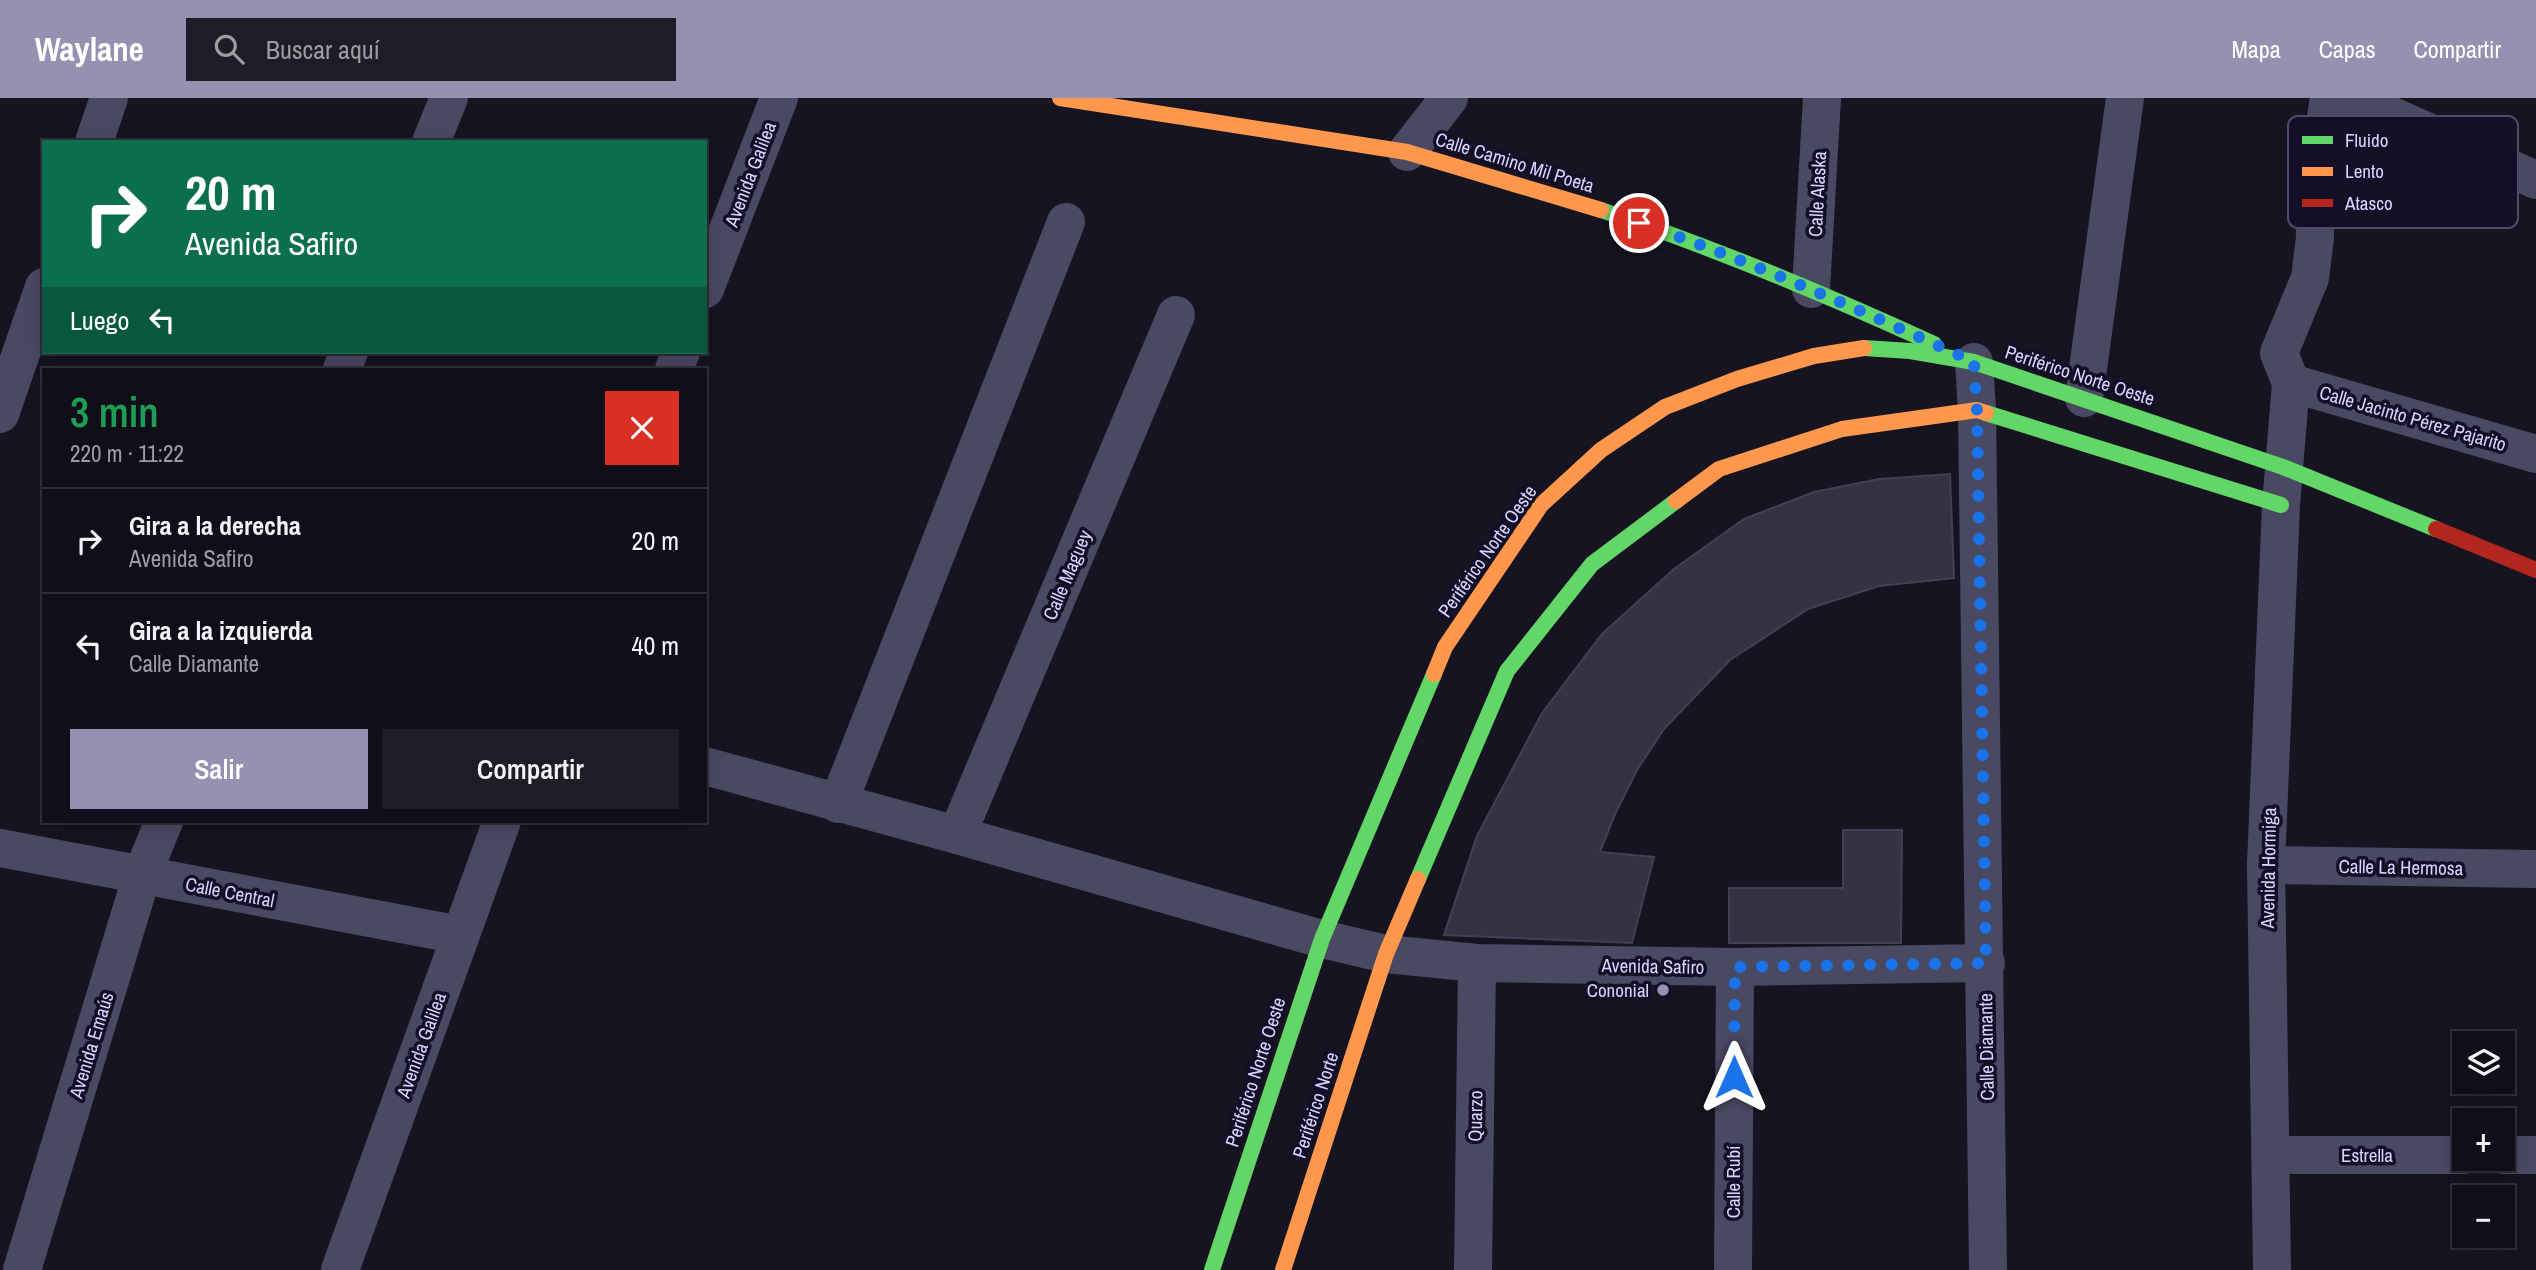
<!DOCTYPE html>
<html lang="es">
<head>
<meta charset="utf-8">
<style>
	body { margin:0; font-family:"Archivo Narrow",sans-serif; background:#1e1d26; color:#f1f3f6; height:100vh; display:flex; flex-direction:column; font-size:26px; white-space:nowrap }
	* { box-sizing:border-box; margin:0 }
	p { font-size:23px; color:#9c9ca2 }
	.icon { flex:none; width:38px; height:38px; fill:none; stroke:currentColor; stroke-width:2; stroke-linecap:round; stroke-linejoin:round }
	.map { position:relative; flex:1; overflow:hidden }
	.drawer { position:absolute; left:42px; top:270px; width:665px; height:455px; display:flex; flex-direction:column; background:#100f19; border-radius:0px; box-shadow:0 4px 18px #0003,0 0 0 2px #302f38 }
	.drawer>* { flex:none }
	.top-card { position:absolute; left:42px; top:42px; width:665px; height:214px; border-radius:0px; box-shadow:0 4px 18px #0003,0 0 0 2px #302f38; background:#0b6e4f; color:#fff; overflow:hidden }
	.buttons { position:absolute; left:2452px; top:933px; display:grid; gap:14px }
	.buttons a { display:grid; place-items:center; width:63px; height:63px; border-radius:0px; background:#100f19; box-shadow:0 4px 18px #0003,0 0 0 2px #302f38; font-size:35px }
	.pin { position:absolute; display:grid; place-items:center; width:60px; height:60px; color:#fff; margin:-30px; border:4px solid #fff; border-radius:50%; box-shadow:0 2px 7px #0007 }
	.me { position:absolute; width:77px; margin:-38px; rotate:0deg; stroke-linejoin:round; filter:drop-shadow(0 0 5px #0008) }
	.turn { display:flex; align-items:center; gap:24px; height:147px; padding:0 28px; font-size:32px }
	.turn .icon { width:91px; height:91px; stroke-width:2.5 }
	.turn b { display:block; font-size:49px; line-height:60px }
	.then { display:flex; align-items:center; height:66px; padding:0 28px; background:#0003; gap:14px; font-size:26px }
	.round { display:grid; place-items:center; flex:none; width:74px; height:74px; border-radius:0px; background:#1e1d26 }
	.headline { display:flex; align-items:center; justify-content:space-between; height:119px; padding:0 28px }
	h1 { font-size:42px; font-weight:600; line-height:52px; color:#1e9e55 }
	.cta { display:flex; gap:14px; margin-top:auto; padding:14px 28px }
	.cta a { flex:1; height:80px; border-radius:0px; background:#9591b1; color:#fff; font-size:28px; font-weight:600; line-height:80px; text-align:center }
	.cta a+a { background:#1e1d26; color:#f1f3f6 }
	ul { padding:0; list-style:none }
	li { display:flex; align-items:center; gap:21px; height:105px; padding:0 28px; border-top:2px solid #302f38 }
	li div { flex:1 }
	li b { display:block; font-size:26px }
	li em { font-style:normal }
	header { display:flex; align-items:center; gap:42px; box-sizing:border-box; height:98px; padding:0 35px; background:#9591b1; color:#fff }
	header strong { font-size:33px }
	nav { display:flex; gap:38px; margin-inline-start:auto; font-size:24px }
	.search { width:490px; height:63px; background:#1e1d26; display:flex; align-items:center; gap:18px; box-sizing:border-box; padding:0 24px; border-radius:0px; color:#9c9ca2; font-size:26px }
	.map>svg:first-child { display:block }
	.building { fill:#343243; stroke:#433f54; stroke-width:2 }
	.lines { fill:none; stroke-linecap:round; stroke-linejoin:round }
	.street { stroke:#4a4962; stroke-width:38 }
	.fast { stroke:#63d668; stroke-width:16 }
	.slow { stroke:#ff974d; stroke-width:16 }
	.jam { stroke:#b3261e; stroke-width:16 }
	.route { stroke:#1a73e8; stroke-width:12; stroke-dasharray:0 21.6 }
	.poi-dot { fill:#9591b1; stroke:#130f26; stroke-width:2.5 }
	.labels { text-anchor:middle; stroke-width:7; stroke-linejoin:round; paint-order:stroke }
	.street-label { font-size:19px; fill:#d9d4ff; stroke:#130f26 }
	.poi-label { font-size:19px; fill:#d9d4ff; stroke:#130f26; text-anchor:end }
	.key { fill:#130f26; stroke:#4e4a67; stroke-width:2 }
	.key-label { font-size:19px; fill:#d9d4ff }
</style>
</head>
<body>
<header>
<strong>Waylane</strong>
<div class="search"><svg class="icon" aria-label="search" viewBox="0 0 24 24"><circle cx="10" cy="10" r="6"/><path d="M15 15l6 6"/></svg>Buscar aquí</div>
<nav><a>Mapa</a><a>Capas</a><a>Compartir</a></nav>
</header>
<div class="map">
<svg width="2536" height="1172" viewBox="0 0 2536 1172">
	<rect width="100%" height="100%" fill="#161421"/>
	<g class="building">
		<path d="M1950,376L1954,480L1879,488L1808,511L1730,562L1664,631L1637,672L1616,714L1600,754L1654,759L1632,845L1444,837L1477,738L1542,615L1602,536L1674,471L1744,421L1814,394L1879,381Z"/>
		<path d="M1843,732H1902L1901,845H1729V790H1843Z"/>
	</g>
	<g class="lines">
		<g class="street">
			<path d="M2352,0L2536,82"/>
			<path d="M94,44L109,0"/>
			<path d="M431,44L449,0"/>
			<path d="M1407,54L1449,0"/>
			<path d="M705,191L779,0"/>
			<path d="M1811,191L1822,0"/>
			<path d="M1974,264L1977,312L1988,1172"/>
			<path d="M342,271L349,254"/>
			<path d="M674,271L681,254"/>
			<path d="M2291,285L2536,356"/>
			<path d="M2084,300L2125,0"/>
			<path d="M0,316L44,189"/>
			<path d="M705,668L957,737L1322,841L1386,856L1477,865L1735,869L1986,865"/>
			<path d="M838,706L1066,124"/>
			<path d="M957,737L1176,217"/>
			<path d="M0,750L460,837"/>
			<path d="M2266,767L2536,771"/>
			<path d="M2270,1057H2464"/>
			<path d="M2502,1057H2536"/>
			<path d="M22,1172L142,777L164,723"/>
			<path d="M340,1172L502,723"/>
			<path d="M1473,1172L1477,865"/>
			<path d="M1733,1172L1735,869"/>
			<path d="M2272,1172L2266,767L2281,407L2291,285L2279,255L2310,180L2315,140L2314,91L2329,0"/>
		</g>
		<g class="fast">
			<path d="M1601,112C1715,150 1825,196 1934,246"/>
			<path d="M1864,250L1910,253L1974,264L2283,369L2436,431"/>
			<path d="M1986,315L2281,407"/>
			<path d="M1418,781L1507,573L1592,466L1676,403"/>
			<path d="M1212,1172L1322,841L1434,576"/>
		</g>
		<g class="slow">
			<path d="M1060,0L1407,54L1601,112"/>
			<path d="M1676,403L1719,371L1842,331L1977,312L1986,315"/>
			<path d="M1434,576L1445,549L1541,407L1601,352L1665,309L1737,281L1814,258L1864,250"/>
			<path d="M1283,1172L1386,856L1418,781"/>
		</g>
		<path class="jam" d="M2436,431L2536,472"/>
	</g>
	<g class="lines">
		<path class="route" d="M1639,125C1754,164 1864,214 1974,264L1977,313L1986,865L1735,869L1734,979"/>
	</g>
	<circle class="poi-dot" cx="1663" cy="892" r="7"/>
	<g class="labels">
		<g class="street-label">
			<text transform="translate(1515 64) rotate(17)" y="7">Calle Camino Mil Poeta</text>
			<text transform="translate(750 76) rotate(-69)" y="7">Avenida Galilea</text>
			<text transform="translate(1817 96) rotate(-87)" y="7">Calle Alaska</text>
			<text transform="translate(2080 277) rotate(18)" y="7">Periférico Norte Oeste</text>
			<text transform="translate(2413 320) rotate(16)" y="7">Calle Jacinto Pérez Pajarito</text>
			<text transform="translate(1487 453) rotate(-55)" y="7">Periférico Norte Oeste</text>
			<text transform="translate(1067 477) rotate(-67)" y="7">Calle Maguey</text>
			<text transform="translate(2401 769) rotate(1)" y="7">Calle La Hermosa</text>
			<text transform="translate(2268 770) rotate(-89)" y="7">Avenida Hormiga</text>
			<text transform="translate(230 794) rotate(11)" y="7">Calle Central</text>
			<text transform="translate(1653 868) rotate(1)" y="7">Avenida Safiro</text>
			<text transform="translate(91 947) rotate(-73)" y="7">Avenida Emaús</text>
			<text transform="translate(421 947) rotate(-70)" y="7">Avenida Galilea</text>
			<text transform="translate(1986 949) rotate(-91)" y="7">Calle Diamante</text>
			<text transform="translate(1255 974) rotate(-72)" y="7">Periférico Norte Oeste</text>
			<text transform="translate(1315 1007) rotate(-72)" y="7">Periférico Norte</text>
			<text transform="translate(1475 1018) rotate(-89)" y="7">Quarzo</text>
			<text x="2367" y="1064">Estrella</text>
			<text transform="translate(1733 1084) rotate(-90)" y="7">Calle Rubí</text>
		</g>
		<g class="poi-label">
			<text x="1649" y="899">Cononial</text>
		</g>
	</g>
	<rect x="2288" y="18" width="230" height="112" rx="10" class="key"/>
	<rect x="2302" y="38" width="31" height="8" fill="#63d668"/>
	<rect x="2302" y="69" width="31" height="9" fill="#ff974d"/>
	<rect x="2302" y="101" width="31" height="8" fill="#b3261e"/>
	<g class="key-label">
		<text x="2345" y="49">Fluido</text>
		<text x="2345" y="80">Lento</text>
		<text x="2345" y="112">Atasco</text>
	</g>
</svg>
<div class="buttons">
<a><svg class="icon" aria-label="layers" viewBox="0 0 24 24"><path d="M12 4l9 5-9 5-9-5zM3 14l9 5 9-5"/></svg></a>
<a>+</a>
<a>−</a>
</div>
<div class="pin" style="left:1639px;top:125px;background:#d93025"><svg class="icon" aria-label="arrive" viewBox="0 0 24 24"><path d="M6 21V4h12l-3 4 3 4H6"/></svg></div>
<svg class="me" style="left:1734px;top:979px" viewBox="-20 -20 40 40"><path d="M0-17L14 15 0 8-14 15z" fill="#1a73e8" stroke="#fff" stroke-width="4"/></svg>
<div class="top-card">
<div class="turn"><svg class="icon" aria-label="right" viewBox="0 0 24 24"><path d="M7 20v-9h11M14 6l5 5-5 5"/></svg><div><b>20 m</b>Avenida Safiro</div></div>
<div class="then">Luego<svg class="icon" aria-label="left" viewBox="0 0 24 24"><path d="M17 20v-9H6M10 6l-5 5 5 5"/></svg></div>
</div>
<section class="drawer">
<div class="headline"><div><h1>3 min</h1><p>220 m · 11:22</p></div><a class="round" style="background:#d93025;color:#fff"><svg class="icon" aria-label="close" viewBox="0 0 24 24"><path d="M6 6l12 12M18 6L6 18"/></svg></a></div>
<ul>
<li><svg class="icon" aria-label="right" viewBox="0 0 24 24"><path d="M7 20v-9h11M14 6l5 5-5 5"/></svg><div><b>Gira a la derecha</b><p>Avenida Safiro</p></div><em>20 m</em></li>
<li><svg class="icon" aria-label="left" viewBox="0 0 24 24"><path d="M17 20v-9H6M10 6l-5 5 5 5"/></svg><div><b>Gira a la izquierda</b><p>Calle Diamante</p></div><em>40 m</em></li>
</ul>
<div class="cta"><a>Salir</a><a>Compartir</a></div>
</section>
</div>
</body>
</html>
